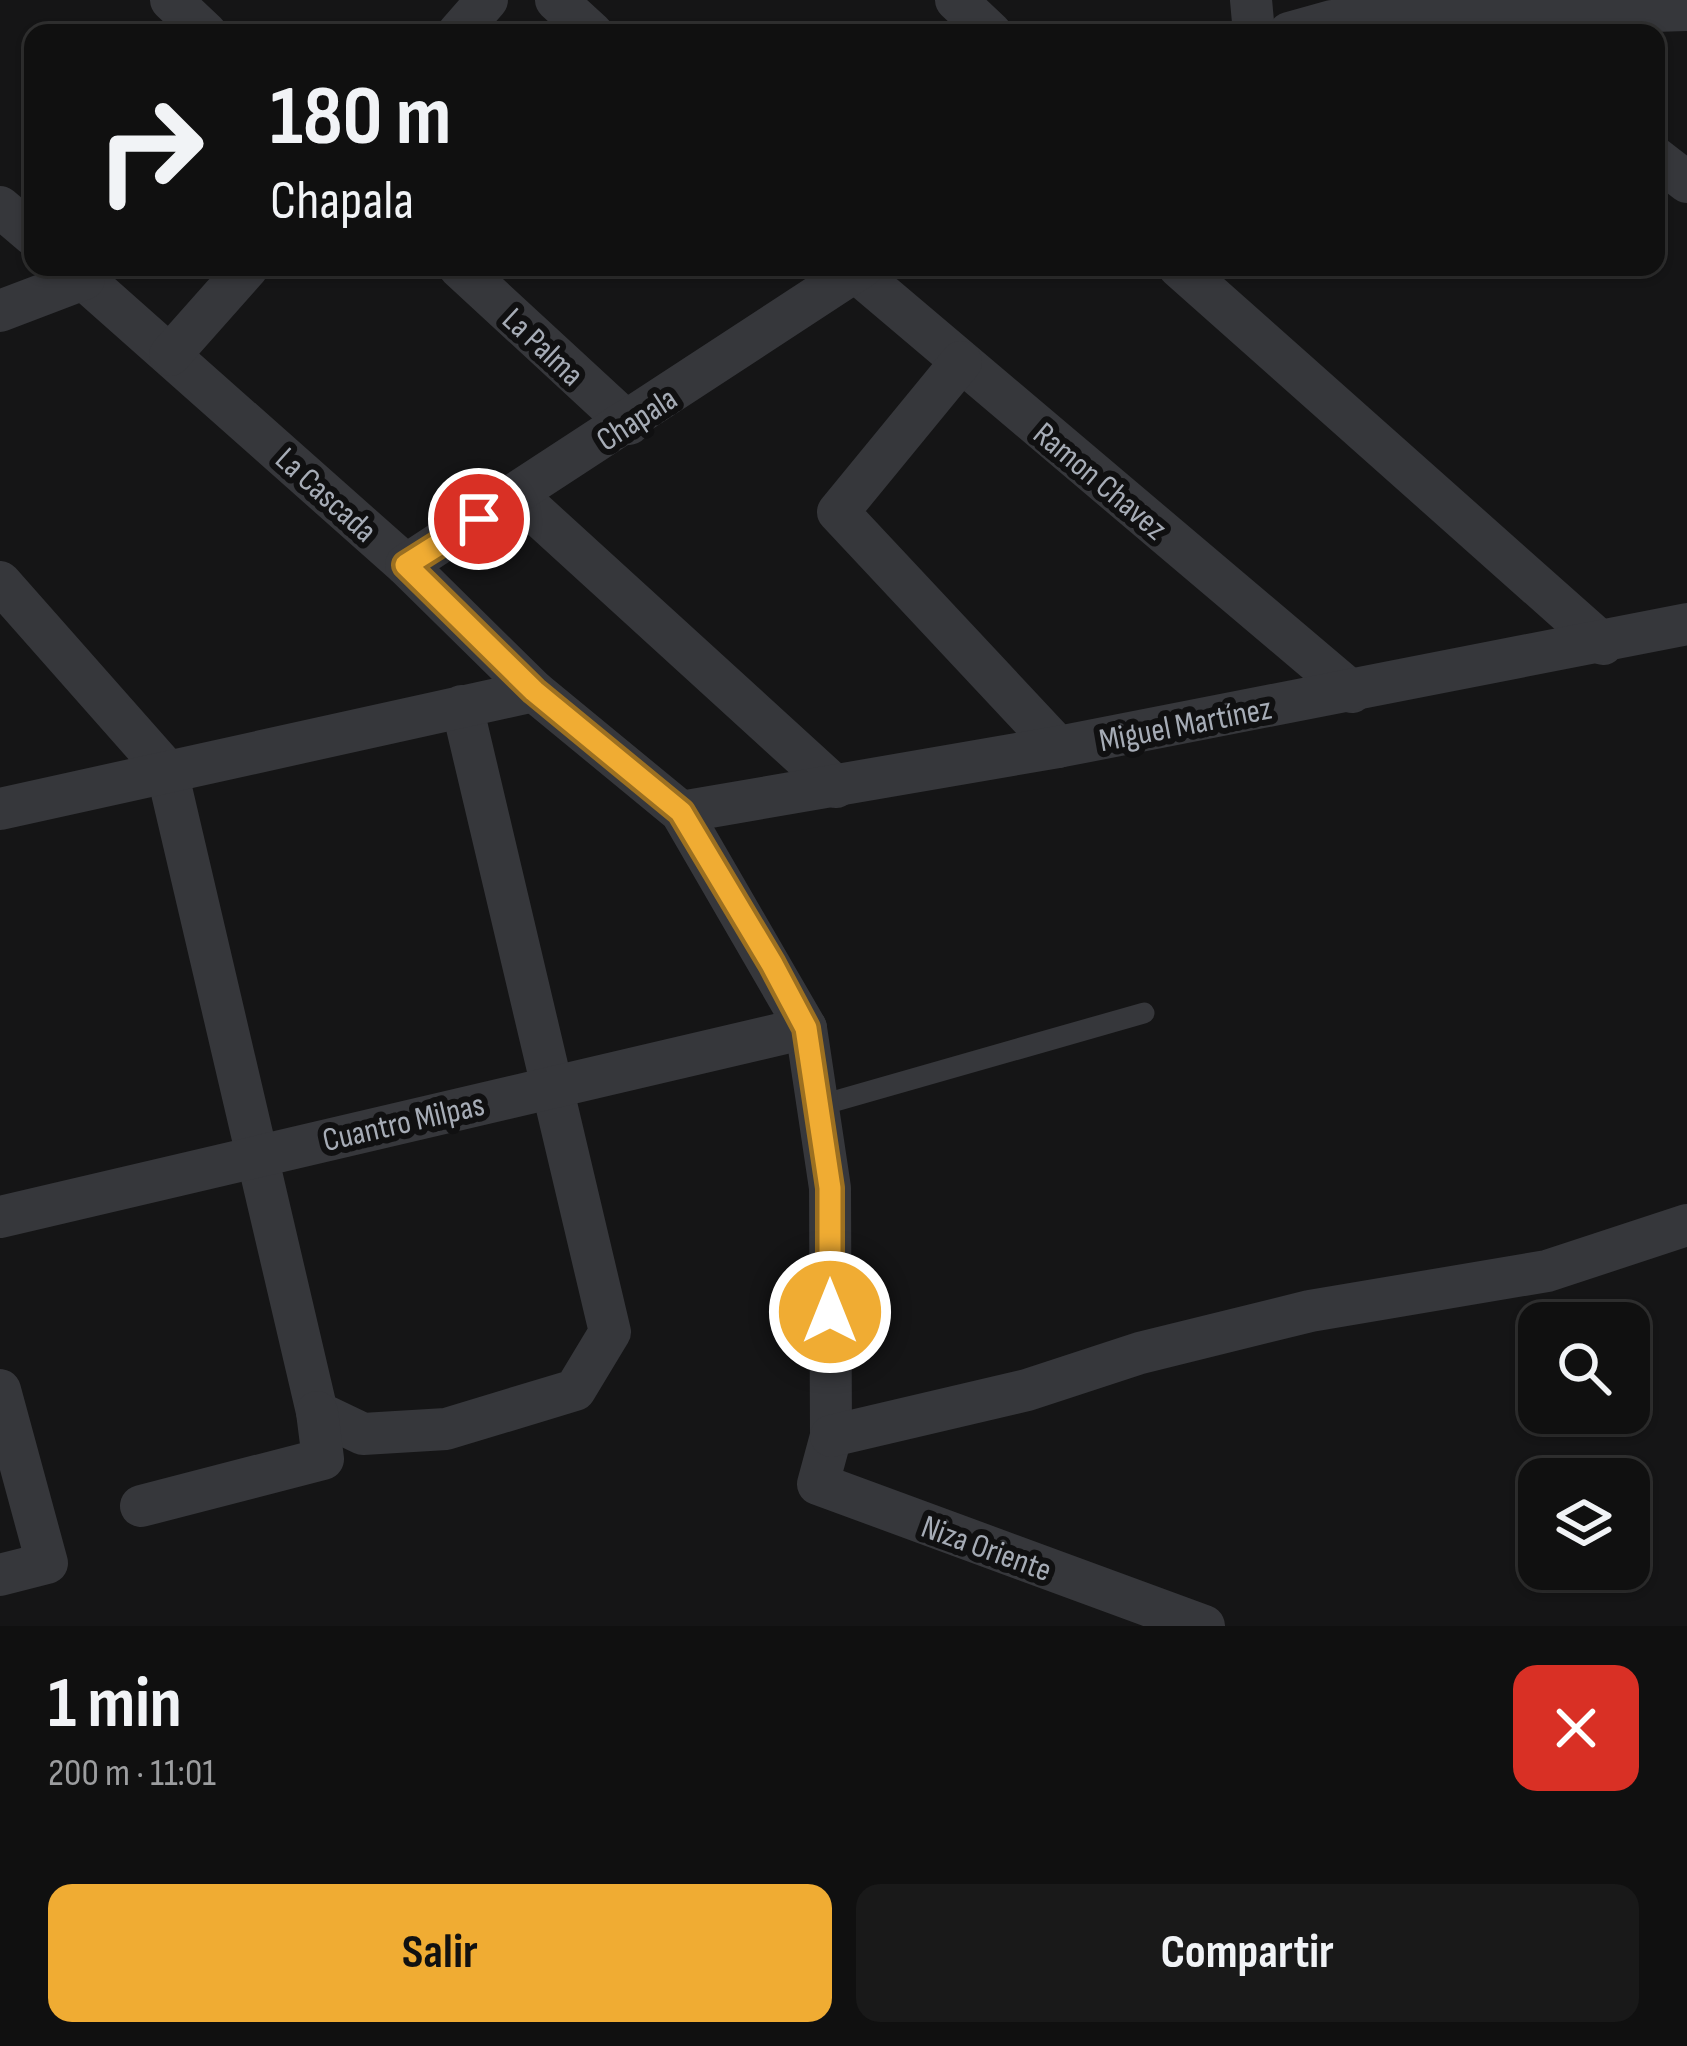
<!DOCTYPE html>
<html lang="es">
<head>
<meta charset="utf-8">
<style>
	body { margin:0; font-family:"Sofia Sans Condensed",sans-serif; background:#191919; color:#f1f3f6; height:100vh; display:flex; flex-direction:column; font-size:45px; white-space:nowrap }
	* { box-sizing:border-box; margin:0 }
	p { font-size:39px; color:#9c9d9f }
	.icon { flex:none; width:66px; height:66px; fill:none; stroke:currentColor; stroke-width:2; stroke-linecap:round; stroke-linejoin:round }
	.map { position:relative; height:1626px; overflow:hidden }
	.side { display:flex; flex-direction:column; background:#101010; flex:1 }
	.side>* { flex:none }
	.guide { position:absolute; left:24px; top:24px; width:1641px; height:252px; border-radius:24px; box-shadow:0 3px 9px #0004,0 0 0 3px #303030; background:#101010; color:#f1f3f6; overflow:hidden }
	.controls { position:absolute; left:1518px; top:1302px; display:grid; gap:24px }
	.controls a { display:grid; place-items:center; width:132px; height:132px; border-radius:24px; background:#101010; box-shadow:0 3px 9px #0004,0 0 0 3px #303030; font-size:60px }
	.pin { position:absolute; display:grid; place-items:center; width:102px; height:102px; color:#fff; margin:-51px; border:6px solid #fff; border-radius:50%; box-shadow:0 3px 12px #0007 }
	.me { position:absolute; width:132px; margin:-66px; rotate:0deg; stroke-linejoin:round; filter:drop-shadow(0 0 9px #0008) }
	.turn { display:flex; align-items:center; gap:42px; height:252px; padding:0 48px; font-size:54px }
	.turn .icon { width:156px; height:156px; stroke-width:2.5 }
	.turn b { display:block; font-size:84px; line-height:102px }
	.round { display:grid; place-items:center; flex:none; width:126px; height:126px; border-radius:24px; background:#191919 }
	.head { display:flex; align-items:center; justify-content:space-between; height:204px; padding:0 48px }
	h1 { font-size:72px; font-weight:700; line-height:90px }
	.action { display:flex; gap:24px; margin-top:auto; padding:24px 48px }
	.action a { flex:1; height:138px; border-radius:24px; background:#f0ac33; color:#111; font-size:48px; font-weight:700; line-height:138px; text-align:center }
	.action a+a { background:#191919; color:#f1f3f6 }
	.map>svg:first-child { display:block }
	.lines { fill:none; stroke-linecap:round; stroke-linejoin:round }
	.lane { stroke:#36373b; stroke-width:21 }
	.street { stroke:#36373b; stroke-width:42 }
	.route-casing { stroke:#9c7021; stroke-width:30 }
	.route { stroke:#f0ac33; stroke-width:21 }
	.labels { text-anchor:middle; stroke-width:12; stroke-linejoin:round; paint-order:stroke }
	.street-label { font-size:33px; fill:#a6acb6; stroke:#101011 }
</style>
</head>
<body>
<div class="map">
<svg width="1687" height="1626" viewBox="0 0 1687 1626">
	<rect width="100%" height="100%" fill="#151516"/>
	<g class="lines">
		<path class="lane" d="M818,1106L1144,1013"/>
		<g class="street">
			<path d="M171,0L206,33"/>
			<path d="M556,0L592,33"/>
			<path d="M956,0L991,33"/>
			<path d="M1251,0L1254,33"/>
			<path d="M458,33L487,0"/>
			<path d="M1289,33L1332,21L1687,10"/>
			<path d="M1656,158L1687,182"/>
			<path d="M0,207L33,235"/>
			<path d="M70,267L406,565L534,691L681,812L806,1028L830,1188L831,1436L818,1484L1204,1626"/>
			<path d="M459,267L629,424"/>
			<path d="M850,267L1352,692"/>
			<path d="M1179,267L1603,644"/>
			<path d="M0,311L84,279"/>
			<path d="M170,355L248,267"/>
			<path d="M961,362L838,512L1058,747"/>
			<path d="M516,495L836,787"/>
			<path d="M406,565L862,267"/>
			<path d="M0,582L167,771L317,1412L363,1434L446,1429L575,1390L610,1332L462,706"/>
			<path d="M0,809L534,691"/>
			<path d="M681,812L1058,747L1687,624"/>
			<path d="M0,1217L806,1028"/>
			<path d="M0,1390L47,1563L0,1575"/>
			<path d="M831,1436L1027,1390L1140,1353L1310,1311L1547,1271L1687,1225"/>
			<path d="M141,1506L323,1459L317,1412"/>
		</g>
	</g>
	<g class="lines">
		<g class="route-casing">
			<path id="route" d="M479,519L406,565L534,691L681,812L772,964L806,1028L830,1188V1312"/>
		</g>
		<use href="#route" class="route"/>
	</g>
	<g class="labels">
		<g class="street-label">
			<text transform="translate(544 346) rotate(43)" y="12">La Palma</text>
			<text transform="translate(636 418) rotate(-33)" y="12">Chapala</text>
			<text transform="translate(1101 480) rotate(40)" y="12">Ramon Chavez</text>
			<text transform="translate(327 494) rotate(42)" y="12">La Cascada</text>
			<text transform="translate(1185 723) rotate(-11)" y="12">Miguel Martínez</text>
			<text transform="translate(403 1121) rotate(-13)" y="12">Cuantro Milpas</text>
			<text transform="translate(987 1547) rotate(20)" y="12">Niza Oriente</text>
		</g>
	</g>
</svg>
<div class="controls">
<a><svg class="icon" aria-label="search" viewBox="0 0 24 24"><circle cx="10" cy="10" r="6"/><path d="M15 15l6 6"/></svg></a>
<a><svg class="icon" aria-label="layers" viewBox="0 0 24 24"><path d="M12 4l9 5-9 5-9-5zM3 14l9 5 9-5"/></svg></a>
</div>
<div class="pin" style="left:479px;top:519px;background:#d93025"><svg class="icon" aria-label="arrive" viewBox="0 0 24 24"><path d="M6 21V4h12l-3 4 3 4H6"/></svg></div>
<svg class="me" style="left:830px;top:1312px" viewBox="-20 -20 40 40"><circle r="17" fill="#f0ac33" stroke="#fff" stroke-width="3"/><path d="M0-11L8 9 0 5-8 9z" fill="#fff"/></svg>
<div class="guide">
<div class="turn"><svg class="icon" aria-label="right" viewBox="0 0 24 24"><path d="M7 20v-9h11M14 6l5 5-5 5"/></svg><div><b>180 m</b>Chapala</div></div>
</div>
</div>
<section class="side">
<div class="head"><div><h1>1 min</h1><p>200 m · 11:01</p></div><a class="round" style="background:#d93025;color:#fff"><svg class="icon" aria-label="close" viewBox="0 0 24 24"><path d="M6 6l12 12M18 6L6 18"/></svg></a></div>
<div class="action"><a>Salir</a><a>Compartir</a></div>
</section>
</body>
</html>
